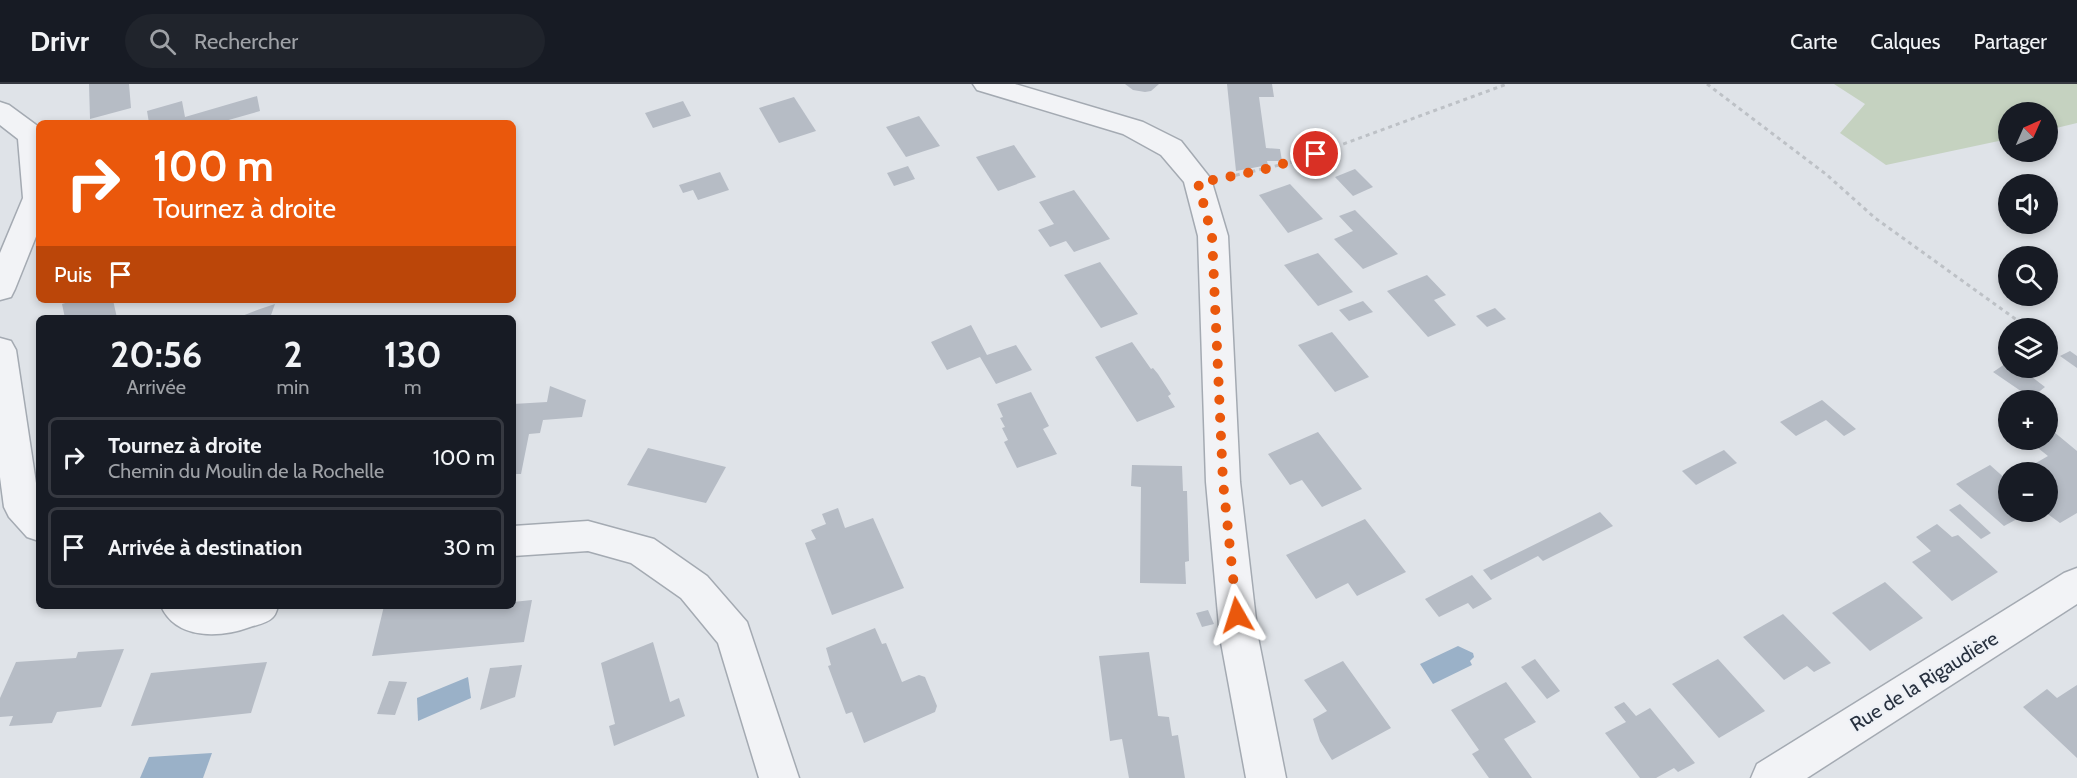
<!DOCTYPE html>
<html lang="fr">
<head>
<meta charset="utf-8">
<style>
	body { margin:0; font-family:Cabin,sans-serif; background:#20242c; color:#f1f3f6; height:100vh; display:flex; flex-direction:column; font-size:22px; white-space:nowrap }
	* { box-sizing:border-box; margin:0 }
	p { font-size:20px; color:#9ea1a6 }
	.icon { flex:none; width:33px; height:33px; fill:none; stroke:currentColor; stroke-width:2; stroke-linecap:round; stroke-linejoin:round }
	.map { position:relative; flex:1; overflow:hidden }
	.drawer { position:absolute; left:36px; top:231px; width:480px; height:294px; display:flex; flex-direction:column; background:#171b24; border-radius:9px; box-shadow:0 3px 9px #0003 }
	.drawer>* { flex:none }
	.hud { position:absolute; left:36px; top:36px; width:480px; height:183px; border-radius:9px; box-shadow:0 3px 9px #0003; background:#ea580c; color:#fff; overflow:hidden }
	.needle { width:39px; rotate:45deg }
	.buttons { position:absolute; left:1998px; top:18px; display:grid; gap:12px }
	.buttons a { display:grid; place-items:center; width:60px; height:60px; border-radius:50%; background:#171b24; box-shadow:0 3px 9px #0003; font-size:30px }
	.pin { position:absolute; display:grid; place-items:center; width:51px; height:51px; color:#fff; margin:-26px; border:3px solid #fff; border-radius:50%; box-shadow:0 2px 6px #0007 }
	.me { position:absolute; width:66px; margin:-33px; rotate:354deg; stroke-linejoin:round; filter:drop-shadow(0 0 4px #0008) }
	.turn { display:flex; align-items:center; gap:21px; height:126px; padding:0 18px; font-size:27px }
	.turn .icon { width:78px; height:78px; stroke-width:2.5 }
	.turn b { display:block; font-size:42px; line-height:51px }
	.then { display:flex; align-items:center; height:57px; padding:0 18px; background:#0003; gap:12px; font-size:22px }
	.eta { display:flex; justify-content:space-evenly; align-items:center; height:102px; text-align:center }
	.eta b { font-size:36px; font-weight:700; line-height:42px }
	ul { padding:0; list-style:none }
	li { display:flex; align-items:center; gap:18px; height:81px; margin:0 12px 9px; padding:0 6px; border:3px solid #363941; border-radius:9px }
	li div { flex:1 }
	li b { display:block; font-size:22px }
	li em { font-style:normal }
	header { display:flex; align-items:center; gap:36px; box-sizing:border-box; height:84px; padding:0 30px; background:#171b24; border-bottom:2px solid #363941 }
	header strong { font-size:28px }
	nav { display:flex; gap:33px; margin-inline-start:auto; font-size:21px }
	.search { width:420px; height:54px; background:#20242c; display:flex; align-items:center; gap:15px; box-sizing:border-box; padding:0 21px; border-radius:33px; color:#9ea1a6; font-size:22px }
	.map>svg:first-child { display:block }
	.green { fill:#c5d2c0 }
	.water { fill:#9ab1c8 }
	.building { fill:#b6bcc5 }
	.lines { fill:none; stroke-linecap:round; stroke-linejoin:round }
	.minor-casing { stroke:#a4aab2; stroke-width:3 }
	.path { stroke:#bdc1c6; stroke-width:3; stroke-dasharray:4 4; stroke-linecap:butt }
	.minor { fill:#f2f3f6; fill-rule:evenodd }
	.route { stroke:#ea580c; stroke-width:10; stroke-dasharray:0 18 }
	.labels { text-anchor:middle; stroke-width:4.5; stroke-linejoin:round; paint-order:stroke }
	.street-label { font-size:20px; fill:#28313f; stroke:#eef1f6 }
</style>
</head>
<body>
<header>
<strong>Drivr</strong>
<div class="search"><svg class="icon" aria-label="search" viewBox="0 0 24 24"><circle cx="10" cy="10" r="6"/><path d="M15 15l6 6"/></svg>Rechercher</div>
<nav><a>Carte</a><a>Calques</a><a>Partager</a></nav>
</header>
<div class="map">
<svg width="2077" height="694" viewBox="0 0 2077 694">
	<rect width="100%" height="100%" fill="#dfe3e8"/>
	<path class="green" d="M1834,0H2077V39L2048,46V28H2008V55L1886,81L1840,49L1865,20Z"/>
	<g class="water">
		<path d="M1458,562L1473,569L1474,573L1470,577L1472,581L1433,600L1420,580Z"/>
		<path d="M468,593L471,614L418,637L417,614Z"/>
		<path d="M212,669L203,694H140L149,673Z"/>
	</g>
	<g class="building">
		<path d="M89,0H129L131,24L90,35Z"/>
		<path d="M1125,0H1159L1151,7L1145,8L1133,6Z"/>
		<path d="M1227,0H1272L1274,13H1259L1266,64L1280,65L1282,77H1267L1268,81L1236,87Z"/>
		<path d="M257,12L260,27L218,39H149L147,27L182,17L185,33Z"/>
		<path d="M794,13L816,47L779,59L759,24Z"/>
		<path d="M683,17L691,32L653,44L645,29Z"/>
		<path d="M919,32L940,62L906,73L886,43Z"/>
		<path d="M1014,61L1036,93L998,107L976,73Z"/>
		<path d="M908,82L915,95L894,102L887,89Z"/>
		<path d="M1355,85L1373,103L1353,112L1335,93Z"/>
		<path d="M720,88L729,106L698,116L693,106L683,109L679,101Z"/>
		<path d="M1290,100L1323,135L1288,149L1259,111Z"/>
		<path d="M1074,106L1110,155L1074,168L1066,157L1050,163L1038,146L1054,140L1039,118Z"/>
		<path d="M1355,126L1398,170L1363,185L1334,155L1353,147L1339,132Z"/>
		<path d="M1318,169L1353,208L1318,222L1284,181Z"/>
		<path d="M1100,178L1138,230L1101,244L1064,191Z"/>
		<path d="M1427,191L1446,211L1434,216L1456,241L1428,253L1387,207Z"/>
		<path d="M75,216H113L117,234H65L62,220Z"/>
		<path d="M1363,217L1373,228L1349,237L1339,226Z"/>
		<path d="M275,220L270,234H237L260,225Z"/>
		<path d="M1495,224L1506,235L1487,243L1476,232Z"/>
		<path d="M971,241L987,271L1016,261L1032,286L996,300L980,273L947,286L931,258Z"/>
		<path d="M1332,248L1369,293L1335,308L1298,261Z"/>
		<path d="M1132,258L1151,285L1153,284L1158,290L1171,310L1168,312L1175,323L1137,338L1095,273Z"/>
		<path d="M2070,267L2077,272V284L2060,272Z"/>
		<path d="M2008,278V284H2020L2045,303L2031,314L1993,288Z"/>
		<path d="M550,302L586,316L582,333L543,336L540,349L529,350L521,390H513V320L547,318Z"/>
		<path d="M1031,308L1049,342L1043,345L1057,370L1017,384L1004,358L1008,356L1002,344L1005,343L1000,334L1003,333L997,320Z"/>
		<path d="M1822,316L1856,345L1844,352L1826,336L1796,352L1780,338Z"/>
		<path d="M2048,343L2077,367V429L2060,439L2045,428H2048V388H2020L2048,372L2028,356H2048Z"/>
		<path d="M1318,348L1362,405L1322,423L1302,396L1290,401L1268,370Z"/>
		<path d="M648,364L726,383L706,419L627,401Z"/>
		<path d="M1724,366L1737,379L1696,401L1682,387Z"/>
		<path d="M1132,381L1182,382L1183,407H1187L1189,477L1185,478L1186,500L1140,499L1141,403L1131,402Z"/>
		<path d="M1990,381L2008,397V428H2030L2004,442L1956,400Z"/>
		<path d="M1960,420L1991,449L1981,455L1949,426Z"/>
		<path d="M838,424L845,444L873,434L904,504L832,531L805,459L816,455L811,446L826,440L822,430Z"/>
		<path d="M1600,428L1613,442L1543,477L1538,472L1491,496L1483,486Z"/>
		<path d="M1365,435L1406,488L1357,512L1348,499L1316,515L1286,471Z"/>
		<path d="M1937,440L1952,453L1958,451L1998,488L1952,517L1912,478L1931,467L1916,453Z"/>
		<path d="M1472,491L1492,515L1473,525L1468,519L1439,533L1425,515Z"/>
		<path d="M1885,498L1923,534L1870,567L1832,529Z"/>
		<path d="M532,516L524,558L372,572L384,522H513V518Z"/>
		<path d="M1208,526L1214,540L1202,543L1196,529Z"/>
		<path d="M1783,530L1831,579L1814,588L1807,582L1784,596L1743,553Z"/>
		<path d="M875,544L882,560L886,559L902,598L919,591L925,593L937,622L935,628L864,659L852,628L846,630L828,582L831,581L826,564Z"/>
		<path d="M653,558L670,618L679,614L685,632L614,662L609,642L615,640L601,579Z"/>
		<path d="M124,565L101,623L57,628L52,639L9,642L13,632L0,633V614L16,578L76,574L78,568Z"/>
		<path d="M1149,568L1158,632L1169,633L1172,652L1178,651L1185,694H1129L1122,655L1110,657L1099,572Z"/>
		<path d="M1535,575L1560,607L1547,615L1521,583Z"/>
		<path d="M1718,575L1765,627L1719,654L1672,600Z"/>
		<path d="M1343,577L1391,644L1332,676L1320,657L1313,635L1327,627L1304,596Z"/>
		<path d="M267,578L251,629L131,642L151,589Z"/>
		<path d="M522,581L515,613L480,626L490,584Z"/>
		<path d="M389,597L407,598L395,631L377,630Z"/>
		<path d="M1506,598L1536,638L1504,655L1532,694H1489L1472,670L1479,666L1451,626Z"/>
		<path d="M2077,601V674L2023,623L2047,605L2057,614Z"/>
		<path d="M1624,618L1636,632L1650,624L1695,679L1678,688L1674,684L1656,694H1640L1605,649L1626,638L1614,623Z"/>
	</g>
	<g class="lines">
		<g class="minor-casing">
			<g id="minor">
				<path d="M973,0H1015L1143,38L1181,57L1211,95L1228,152L1240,398L1258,553L1286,694H1246L1220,553L1206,398L1198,152L1184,98L1161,71L1123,50L977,6Z"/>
				<path d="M0,18L9,21L39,43V145L15,205L11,213L0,216V169L23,114L18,55L0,41Z"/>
				<path d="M0,254L11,257L16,266L39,419V457L27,453L9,433L4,423L0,393Z"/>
				<path d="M588,437L654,455L707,492L747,538L799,694H759L718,559L681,514L631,479L588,467L513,472V442Z"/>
				<path d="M2077,484V520L1807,694H1751L1757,680L2064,489Z"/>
				<path d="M161,522H278C277,526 275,532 272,534C267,539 257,541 250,543C220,554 176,556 161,522Z"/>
			</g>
		</g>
		<g class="path">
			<path d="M1707,0L1827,91L1875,134L2028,244"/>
			<path d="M1228,93L1297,77L1507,0"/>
		</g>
		<use href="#minor" class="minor"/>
	</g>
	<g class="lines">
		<path class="route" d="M1237,531L1223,398L1212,152L1198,99L1262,86L1316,70"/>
	</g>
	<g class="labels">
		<g class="street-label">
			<text transform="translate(1924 597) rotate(-32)" y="7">Rue de la Rigaudière</text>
		</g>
	</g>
</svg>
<div class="buttons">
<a><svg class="needle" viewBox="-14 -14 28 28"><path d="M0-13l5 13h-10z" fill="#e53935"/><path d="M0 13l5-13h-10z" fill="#9ea1a6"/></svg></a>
<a><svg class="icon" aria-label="sound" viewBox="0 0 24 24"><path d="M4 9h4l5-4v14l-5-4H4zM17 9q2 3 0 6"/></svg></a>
<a><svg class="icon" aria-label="search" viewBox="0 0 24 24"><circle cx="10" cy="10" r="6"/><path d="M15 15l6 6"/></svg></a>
<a><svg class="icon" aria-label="layers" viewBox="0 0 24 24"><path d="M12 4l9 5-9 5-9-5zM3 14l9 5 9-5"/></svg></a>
<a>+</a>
<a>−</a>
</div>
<div class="pin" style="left:1316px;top:70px;background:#d93025"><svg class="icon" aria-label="arrive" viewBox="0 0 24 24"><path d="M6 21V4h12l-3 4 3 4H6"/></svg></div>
<svg class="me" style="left:1237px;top:531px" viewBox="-20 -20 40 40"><path d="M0-17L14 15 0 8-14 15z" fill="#ea580c" stroke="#fff" stroke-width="4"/></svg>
<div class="hud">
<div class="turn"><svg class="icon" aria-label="right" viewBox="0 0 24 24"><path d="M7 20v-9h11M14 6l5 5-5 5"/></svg><div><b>100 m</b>Tournez à droite</div></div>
<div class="then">Puis<svg class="icon" aria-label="arrive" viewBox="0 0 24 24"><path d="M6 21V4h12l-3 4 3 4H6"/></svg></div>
</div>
<section class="drawer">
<div class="eta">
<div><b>20:56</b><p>Arrivée</p></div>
<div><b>2</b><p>min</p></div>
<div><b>130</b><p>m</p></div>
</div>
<ul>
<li><svg class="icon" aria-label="right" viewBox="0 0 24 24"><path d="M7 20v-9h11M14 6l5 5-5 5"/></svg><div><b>Tournez à droite</b><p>Chemin du Moulin de la Rochelle</p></div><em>100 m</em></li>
<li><svg class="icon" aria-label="arrive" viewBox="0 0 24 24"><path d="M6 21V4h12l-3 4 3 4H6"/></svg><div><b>Arrivée à destination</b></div><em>30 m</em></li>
</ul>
</section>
</div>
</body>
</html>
